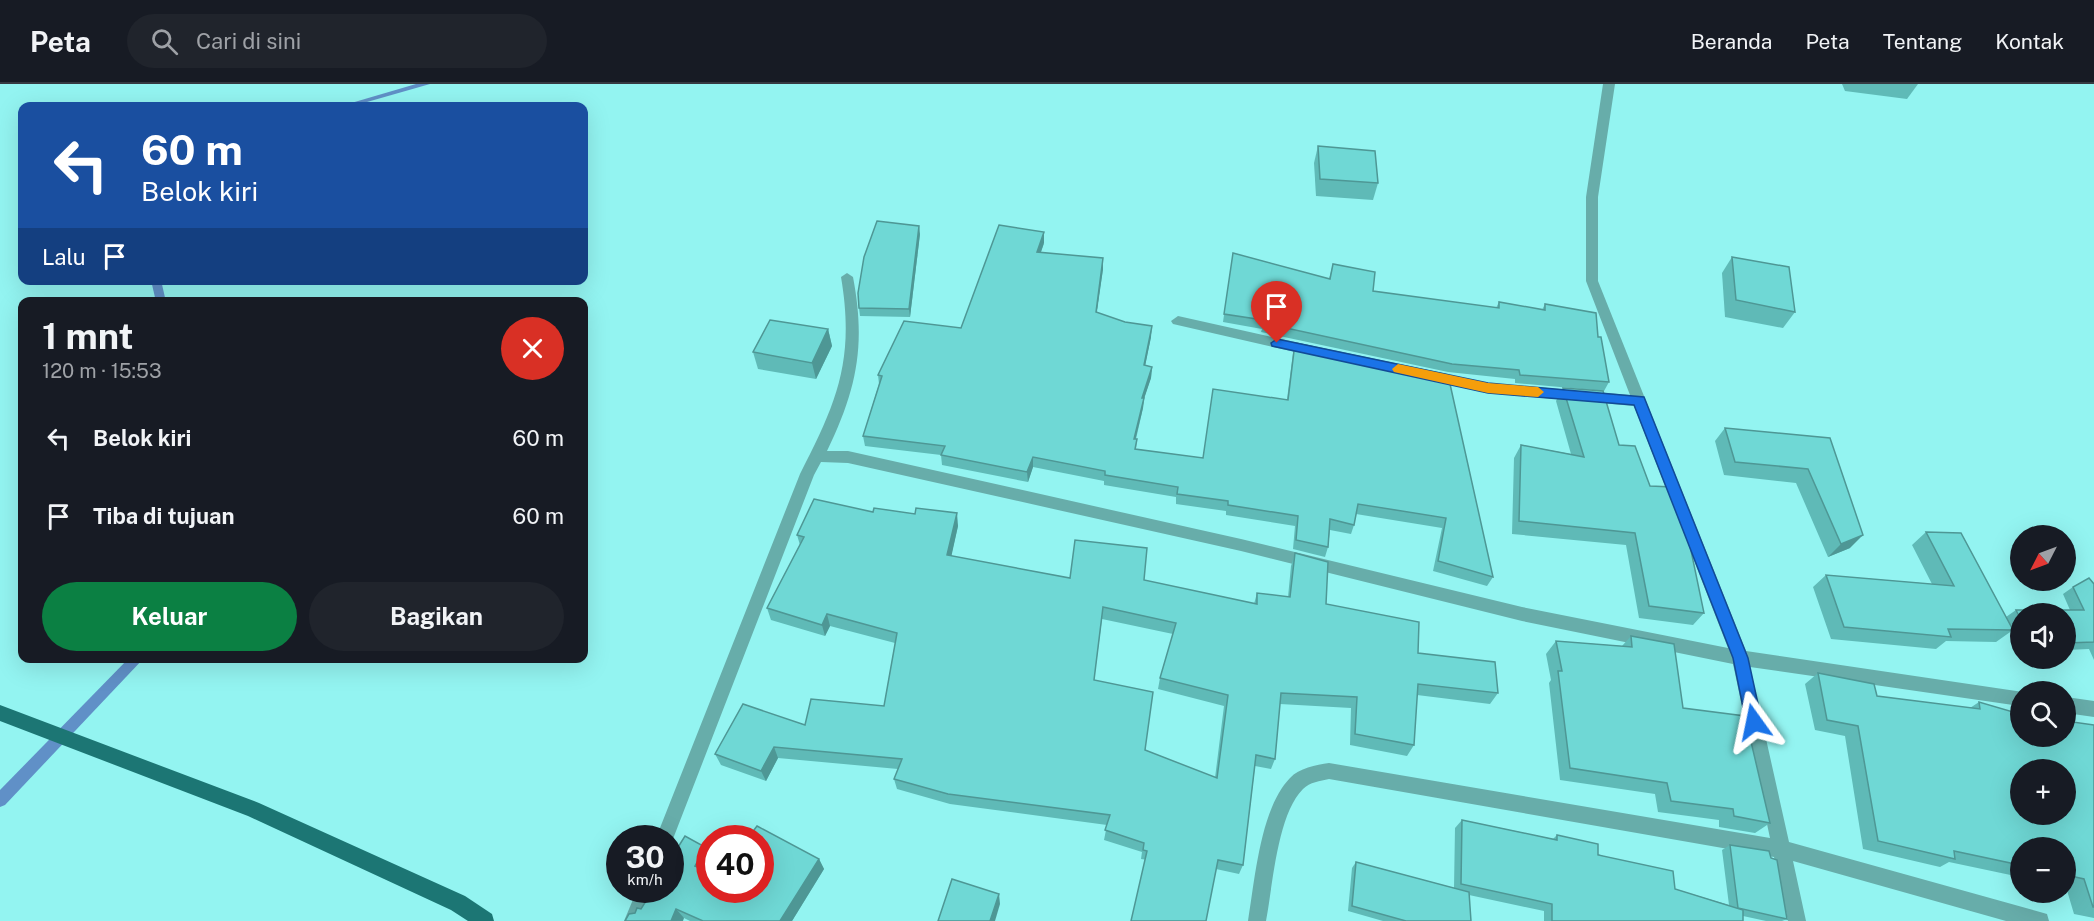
<!DOCTYPE html>
<html lang="id">
<head>
<meta charset="utf-8">
<style>
	body { margin:0; font-family:"Public Sans",sans-serif; background:#20242c; color:#f1f3f6; height:100vh; display:flex; flex-direction:column; font-size:22px; white-space:nowrap }
	* { box-sizing:border-box; margin:0 }
	p { font-size:20px; color:#9ea1a6 }
	.icon { flex:none; width:33px; height:33px; fill:none; stroke:currentColor; stroke-width:2; stroke-linecap:round; stroke-linejoin:round }
	.map { position:relative; flex:1; overflow:hidden }
	.panel { position:absolute; left:18px; top:213px; width:570px; height:366px; display:flex; flex-direction:column; background:#171b24; border-radius:12px; box-shadow:0 6px 24px #0002 }
	.panel>* { flex:none }
	.hud { position:absolute; left:18px; top:18px; width:570px; height:183px; border-radius:12px; box-shadow:0 6px 24px #0002; background:#1a4fa0; color:#fff; overflow:hidden }
	.needle { width:39px; rotate:228deg }
	.tools { position:absolute; left:2010px; top:441px; display:grid; gap:12px }
	.tools a { display:grid; place-items:center; width:66px; height:66px; border-radius:50%; background:#171b24; box-shadow:0 6px 24px #0002; font-size:30px }
	.speed { position:absolute; left:606px; top:741px; display:flex; gap:12px; font-size:30px; font-weight:700; text-align:center }
	.speed>* { display:grid; place-content:center; width:78px; height:78px; border-radius:50%; background:#171b24; box-shadow:0 6px 24px #0002; line-height:1 }
	.speed small { font-size:15px; font-weight:400 }
	.speed .limit { border:9px solid #d22; background:#fff; color:#111 }
	.pin { position:absolute; display:grid; place-items:center; width:51px; height:51px; color:#fff; margin:-62px -26px; border-radius:50% 50% 50% 0; rotate:-45deg; box-shadow:0 0 6px #0007 }
	.pin .icon { rotate:45deg }
	.me { position:absolute; width:66px; margin:-33px; rotate:348deg; stroke-linejoin:round; filter:drop-shadow(0 0 4px #0008) }
	.turn { display:flex; align-items:center; gap:21px; height:126px; padding:0 24px; font-size:27px }
	.turn .icon { width:78px; height:78px; stroke-width:2.5 }
	.turn b { display:block; font-size:42px; line-height:51px }
	.then { display:flex; align-items:center; height:57px; padding:0 24px; background:#0003; gap:12px; font-size:22px }
	.round { display:grid; place-items:center; flex:none; width:63px; height:63px; border-radius:32px; background:#20242c }
	.summary { display:flex; align-items:center; justify-content:space-between; height:102px; padding:0 24px }
	h1 { font-size:36px; font-weight:700; line-height:45px }
	.action { display:flex; gap:12px; margin-top:auto; padding:12px 24px }
	.action a { flex:1; height:69px; border-radius:36px; background:#0b8043; color:#fff; font-size:24px; font-weight:700; line-height:69px; text-align:center }
	.action a+a { background:#20242c; color:#f1f3f6 }
	ul { padding:0; list-style:none }
	li { display:flex; align-items:center; gap:18px; height:78px; padding:0 24px }
	li div { flex:1 }
	li b { display:block; font-size:22px }
	li em { font-style:normal }
	header { display:flex; align-items:center; gap:36px; box-sizing:border-box; height:84px; padding:0 30px; background:#171b24; border-bottom:2px solid #363941 }
	header strong { font-size:28px }
	nav { display:flex; gap:33px; margin-inline-start:auto; font-size:21px }
	.search { width:420px; height:54px; background:#20242c; display:flex; align-items:center; gap:15px; box-sizing:border-box; padding:0 21px; border-radius:33px; color:#9ea1a6; font-size:22px }
	.map>svg:first-child { display:block }
	.lines { fill:none; stroke-linecap:round; stroke-linejoin:round }
	.stream { fill:#6090c7; fill-rule:evenodd }
	.minor { fill:#67adaa; fill-rule:evenodd }
	.major { fill:#1c7674; fill-rule:evenodd }
	.wall { fill:#5fbab7; fill-rule:evenodd }
	.shaded-wall { fill:#4e9795 }
	.building { fill:#6fd8d5; stroke:#4e9795; stroke-width:1.5; fill-rule:evenodd }
	.route { fill:#1a73e8; stroke:#114b97; stroke-width:1.5 }
	.slow { fill:#f59e0b }
</style>
</head>
<body>
<header>
<strong>Peta</strong>
<div class="search"><svg class="icon" aria-label="search" viewBox="0 0 24 24"><circle cx="10" cy="10" r="6"/><path d="M15 15l6 6"/></svg>Cari di sini</div>
<nav><a>Beranda</a><a>Peta</a><a>Tentang</a><a>Kontak</a></nav>
</header>
<div class="map">
<svg width="2094" height="837" viewBox="0 0 2094 837">
	<rect width="100%" height="100%" fill="#93f4f1"/>
	<g class="lines">
		<g class="stream">
			<path d="M416,0H430L353,22H341Z"/>
			<path d="M151,196H161L166,218H156Z"/>
			<path d="M129,574H144L5,721L0,723V706Z"/>
		</g>
		<g class="minor">
			<path d="M1603,0H1615L1598,113V197L1746,567L2023,608H2020V622L1750,583L1789,758L2040,828L2047,830L2049,837H2006L1793,777L1806,837H1788L1774,773L1329,695C1320,697 1310,698 1303,705C1277,731 1273,801 1266,837H1248C1255,796 1260,725 1290,694C1299,684 1316,681 1329,679L1770,754L1733,580L1522,537L1241,467L848,379L821,378L814,391L671,760L670,754H656L800,390C837,318 855,276 841,193L847,189L853,193C866,261 857,305 827,367H848L1241,455L1522,523L1728,564L1634,322L1488,309L1431,297L1424,292L1431,287L1488,299L1630,311L1586,197V113Z"/>
			<path d="M1178,232L1313,262L1320,267L1313,272L1173,240L1171,237Z"/>
			<path d="M2066,613L2094,617V633L2066,629Z"/>
			<path d="M637,806H655L642,837H624Z"/>
		</g>
		<path class="major" d="M0,621L259,719L465,812L492,830L494,837H468L451,826L248,732L0,637Z"/>
	</g>
	<g class="wall">
		<path d="M1842,0H1918L1907,15L1845,7Z"/>
		<path d="M1318,62L1378,99L1373,116L1316,112L1314,79Z"/>
		<path d="M920,150L910,233L860,232L859,224Z"/>
		<path d="M1044,159L1041,168L1103,185L1097,228L1151,253L1145,282L1152,283L1151,294L1144,314L1143,324L1136,355H1137L1136,365L1203,374L1287,315L1293,269L1295,259L1448,291L1493,493L1487,502L1433,487L1442,444L1356,430L1354,441L1351,450L1330,446L1328,463L1325,473L1293,465L1295,442L1226,431V427L1176,420V413L1104,401V397L1033,383L1028,398L942,381L941,371L865,362L863,352L879,300L878,291L961,244Z"/>
		<path d="M1233,169L1329,195L1333,180L1373,207L1496,224L1499,218L1542,226L1545,220L1598,253L1609,298L1604,307L1515,299V295L1448,288L1261,248L1262,245L1223,238Z"/>
		<path d="M1732,173L1795,228L1783,244L1725,233L1722,189Z"/>
		<path d="M828,245L832,262L816,295L758,285L753,268Z"/>
		<path d="M1563,304L1619,361L1650,402L1704,529L1693,541L1639,534L1626,461L1512,450L1514,374L1521,361L1571,370L1556,317Z"/>
		<path d="M1725,344L1830,354L1850,464L1828,473L1796,399L1724,391L1715,357Z"/>
		<path d="M873,428L958,442L951,472L1070,494L1144,496L1254,520L1257,509L1288,513L1291,482L1295,469L1326,520L1418,569L1498,609L1490,620L1417,611L1414,661L1407,672L1350,661L1351,624L1280,620L1275,675L1271,685L1255,682L1243,781L1239,790L1216,785L1141,775L1142,768L1104,756L1107,741L950,720L897,705L894,695L898,685L778,674L766,697L721,681L715,670L805,641L884,622L895,559L830,542L825,552L771,536L767,524L800,461L797,451ZM1102,535L1173,550L1160,594L1158,605L1224,622L1215,694L1145,666L1094,596Z"/>
		<path d="M1926,448L2006,533L2016,526H2070L2063,510L2073,503L2094,500V576L2089,565L2066,566V530H2020V558L2007,536L2013,546L1996,558L1946,557L1936,565L1831,555L1813,503L1826,491L1932,500L1912,461Z"/>
		<path d="M1631,552L1683,624L1770,739L1755,749L1719,743V736L1658,728L1655,710L1560,696L1549,599L1551,596L1546,570L1556,557L1622,562Z"/>
		<path d="M1818,589L1877,612L1970,624L1979,618L2020,652L2094,641V834L2074,830L2066,803V764H2020V793L1949,778L1940,783L1863,765L1845,652L1815,646L1805,600Z"/>
		<path d="M1462,736L1553,755L1557,751L1675,805L1729,821L1722,766L1730,761L1787,835L1782,837H1766L1743,832V837H1544V827L1469,811L1471,837H1383L1348,827L1352,784L1356,778L1454,804L1455,744Z"/>
		<path d="M710,770V777L705,787L710,806L819,775L824,785L792,837H690L684,834L641,825Z"/>
	</g>
	<g class="shaded-wall">
		<path d="M919,142L920,150L910,233L909,225Z"/>
		<path d="M1044,148V159L1037,179V168Z"/>
		<path d="M1103,174V185L1095,239L1096,228Z"/>
		<path d="M1152,242L1151,253L1143,292L1144,281Z"/>
		<path d="M828,245L832,262L816,295L812,279Z"/>
		<path d="M1152,283L1151,294L1141,324L1142,314Z"/>
		<path d="M1144,314L1143,324L1133,365L1134,355Z"/>
		<path d="M1033,373V383L1028,398L1027,388Z"/>
		<path d="M957,429L958,442L949,483L947,471Z"/>
		<path d="M1863,451L1850,464L1828,473L1841,460Z"/>
		<path d="M827,530L830,542L825,552L822,541Z"/>
		<path d="M774,663L778,674L766,697L761,687Z"/>
		<path d="M705,763L710,770V777L703,792L695,782Z"/>
		<path d="M819,775L824,785L792,837H780Z"/>
		<path d="M999,810L1000,820L995,837H990Z"/>
		<path d="M676,825L684,834L683,837H671Z"/>
	</g>
	<g class="building">
		<path d="M1318,62L1375,67L1378,99L1320,95Z"/>
		<path d="M877,137L919,142L909,225L859,224L858,209L864,173Z"/>
		<path d="M999,141L1044,148L1037,168L1103,174L1096,228L1125,238L1152,242L1144,281L1152,283L1142,314H1144L1134,355H1137L1135,365L1203,374L1213,305L1288,316L1295,259L1448,291L1493,493L1438,477L1446,434L1358,420L1354,441L1330,435L1328,463L1296,456L1298,432L1228,421V417L1177,410L1178,403L1105,391V387L1033,373L1027,388L941,371L945,362L863,352L882,292L878,291L904,237L961,244Z"/>
		<path d="M1233,169L1330,195L1333,180L1375,188L1373,207L1499,224V218L1545,226V220L1596,229L1598,253H1601L1609,298L1520,291L1519,286L1452,280L1263,239V236L1224,230Z"/>
		<path d="M1732,173L1789,183L1795,228L1736,216Z"/>
		<path d="M770,236L828,245L812,279L753,268Z"/>
		<path d="M1563,304L1603,307L1619,361L1635,362L1650,402L1673,403L1683,428L1704,529L1649,522L1635,449L1519,437L1521,361L1584,373Z"/>
		<path d="M1725,344L1830,354L1863,451L1841,460L1808,385L1735,378Z"/>
		<path d="M814,415L873,428L874,424L915,430L916,424L957,429L947,471L1070,494L1075,456L1147,464L1144,496L1257,520V509L1290,513L1295,469L1328,478L1326,520L1419,538L1418,569L1495,578L1498,609L1418,600L1414,661L1355,650L1357,613L1281,609L1275,675L1256,671L1243,781L1218,776L1206,837H1131L1147,767L1143,766L1144,759L1105,746L1110,731L948,710L894,695L902,675L774,663L761,687L715,670L743,620L805,641L811,615L884,622L897,549L827,530L822,541L767,524L804,453L797,451ZM1103,523L1176,539L1160,594L1228,611L1217,694L1145,666L1153,608L1094,596Z"/>
		<path d="M1926,448L1961,449L2013,546L1948,545L1951,553L1844,543L1826,491L1954,502Z"/>
		<path d="M2089,494L2094,500V558L2066,559V530H2020V534L2016,526H2084L2073,503Z"/>
		<path d="M1631,552L1674,560L1683,624L1745,632L1770,739L1734,732L1733,725L1671,717L1667,699L1570,684L1558,587H1562L1556,557L1632,563Z"/>
		<path d="M1818,589L1874,600L1877,612L1980,625L1979,618L2020,630V652H2066V637L2094,641V823H2093L2084,795L2066,791V764H2020V781L1954,767L1955,775L1878,757L1858,642L1827,636ZM2020,686H2066V730H2020Z"/>
		<path d="M1462,736L1557,756V751L1598,760V771L1673,787L1675,805L1743,826V837H1552V820L1461,800Z"/>
		<path d="M757,742L819,775L780,837H703L676,825L671,837H625L629,830L635,829L637,824L641,825L653,806H670V776L685,752L705,763L695,782L710,788V806H760V754H748Z"/>
		<path d="M1730,761L1769,767L1771,774L1777,776L1787,835L1738,824Z"/>
		<path d="M1356,778L1469,808L1471,837H1406L1352,822Z"/>
		<path d="M952,795L999,810L990,837H938Z"/>
	</g>
	<path class="route" d="M1277,255L1488,299L1644,313L1748,574L1762,638L1760,643L1754,645L1749,643L1746,638L1733,574L1634,321L1488,309L1272,262L1271,259Z"/>
	<path class="slow" d="M1398,280L1488,299L1538,303L1544,308L1538,313L1488,309L1394,288L1392,285Z"/>
</svg>
<div class="tools">
<a><svg class="needle" viewBox="-14 -14 28 28"><path d="M0-13l5 13h-10z" fill="#e53935"/><path d="M0 13l5-13h-10z" fill="#9ea1a6"/></svg></a>
<a><svg class="icon" aria-label="sound" viewBox="0 0 24 24"><path d="M4 9h4l5-4v14l-5-4H4zM17 9q2 3 0 6"/></svg></a>
<a><svg class="icon" aria-label="search" viewBox="0 0 24 24"><circle cx="10" cy="10" r="6"/><path d="M15 15l6 6"/></svg></a>
<a>+</a>
<a>−</a>
</div>
<div class="speed"><div>30<small>km/h</small></div><div class="limit">40</div></div>
<div class="pin" style="left:1277px;top:259px;background:#d93025"><svg class="icon" aria-label="arrive" viewBox="0 0 24 24"><path d="M6 21V4h12l-3 4 3 4H6"/></svg></div>
<svg class="me" style="left:1754px;top:638px" viewBox="-20 -20 40 40"><path d="M0-17L14 15 0 8-14 15z" fill="#1a73e8" stroke="#fff" stroke-width="4"/></svg>
<div class="hud">
<div class="turn"><svg class="icon" aria-label="left" viewBox="0 0 24 24"><path d="M17 20v-9H6M10 6l-5 5 5 5"/></svg><div><b>60 m</b>Belok kiri</div></div>
<div class="then">Lalu<svg class="icon" aria-label="arrive" viewBox="0 0 24 24"><path d="M6 21V4h12l-3 4 3 4H6"/></svg></div>
</div>
<section class="panel">
<div class="summary"><div><h1>1 mnt</h1><p>120 m · 15:53</p></div><a class="round" style="background:#d93025;color:#fff"><svg class="icon" aria-label="close" viewBox="0 0 24 24"><path d="M6 6l12 12M18 6L6 18"/></svg></a></div>
<ul>
<li><svg class="icon" aria-label="left" viewBox="0 0 24 24"><path d="M17 20v-9H6M10 6l-5 5 5 5"/></svg><div><b>Belok kiri</b></div><em>60 m</em></li>
<li><svg class="icon" aria-label="arrive" viewBox="0 0 24 24"><path d="M6 21V4h12l-3 4 3 4H6"/></svg><div><b>Tiba di tujuan</b></div><em>60 m</em></li>
</ul>
<div class="action"><a>Keluar</a><a>Bagikan</a></div>
</section>
</div>
</body>
</html>
